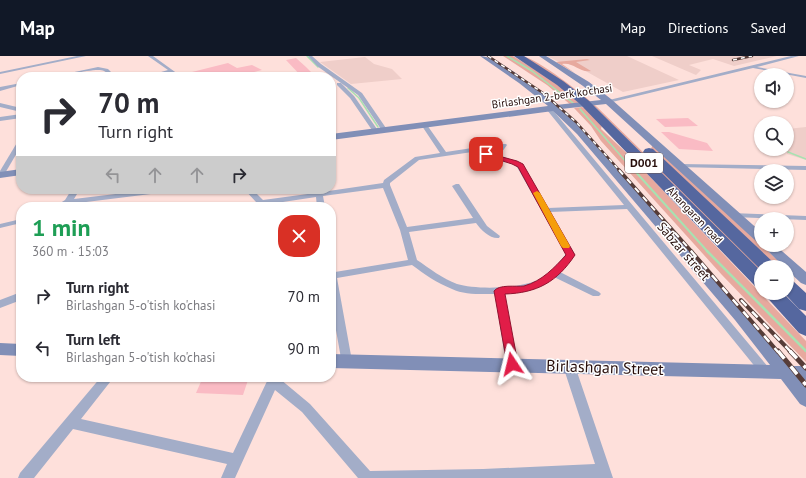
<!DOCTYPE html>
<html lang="en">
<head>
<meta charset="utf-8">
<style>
	body { margin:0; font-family:"PT Sans",sans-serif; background:#f2f2f3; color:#2b2b33; height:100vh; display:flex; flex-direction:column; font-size:15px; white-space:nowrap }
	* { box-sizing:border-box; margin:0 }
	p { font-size:13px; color:#7c7c81 }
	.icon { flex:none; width:22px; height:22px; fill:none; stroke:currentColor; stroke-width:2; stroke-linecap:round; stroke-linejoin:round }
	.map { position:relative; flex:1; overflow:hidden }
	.panel { position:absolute; left:16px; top:146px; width:320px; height:180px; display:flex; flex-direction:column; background:#fff; border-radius:16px; box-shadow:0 1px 3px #0004 }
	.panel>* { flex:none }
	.top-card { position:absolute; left:16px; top:16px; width:320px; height:122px; border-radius:16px; box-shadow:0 1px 3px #0004; background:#fff; color:#2b2b33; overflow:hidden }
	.controls { position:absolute; left:754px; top:12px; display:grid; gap:8px }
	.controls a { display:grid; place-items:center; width:40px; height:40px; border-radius:50%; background:#fff; box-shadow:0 1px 3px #0004; font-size:20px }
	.pin { position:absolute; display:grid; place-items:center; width:34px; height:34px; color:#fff; margin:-17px; border-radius:8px; box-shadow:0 2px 6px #0006 }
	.me { position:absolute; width:44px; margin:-22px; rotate:350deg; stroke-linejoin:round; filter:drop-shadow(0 0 3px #0008) }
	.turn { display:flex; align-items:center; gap:14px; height:84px; padding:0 16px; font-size:18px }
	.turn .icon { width:52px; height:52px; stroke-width:2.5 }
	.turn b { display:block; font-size:28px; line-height:34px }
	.lanes { display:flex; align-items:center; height:38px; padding:0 16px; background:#0003; justify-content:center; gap:20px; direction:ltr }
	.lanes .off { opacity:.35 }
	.round { display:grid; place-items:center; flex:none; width:42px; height:42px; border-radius:16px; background:#f2f2f3 }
	.summary { display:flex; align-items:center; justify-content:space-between; height:68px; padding:0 16px }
	h1 { font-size:24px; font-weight:600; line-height:30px; color:#1e9e55 }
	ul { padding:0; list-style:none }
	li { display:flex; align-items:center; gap:12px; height:52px; padding:0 16px }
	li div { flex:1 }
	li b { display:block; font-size:15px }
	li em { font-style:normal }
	header { display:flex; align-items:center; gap:24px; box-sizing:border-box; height:56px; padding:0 20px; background:#111827; color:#fff }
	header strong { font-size:19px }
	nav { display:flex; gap:22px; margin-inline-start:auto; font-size:14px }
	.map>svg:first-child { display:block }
	.built { fill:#efcec9 }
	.green { fill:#e7a99e }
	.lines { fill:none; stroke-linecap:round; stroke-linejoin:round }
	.stream-far2 { stroke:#a7e2b1; stroke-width:1.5 }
	.stream-far1 { stroke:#a7e2b1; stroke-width:2 }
	.stream { stroke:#a7e2b1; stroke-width:2.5 }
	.building { fill:#fabbc4 }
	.street { fill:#a3adc8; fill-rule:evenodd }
	.secondary { fill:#818fb7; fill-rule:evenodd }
	.highway { fill:#55679f; fill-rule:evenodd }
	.rail-far3-casing { stroke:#563c38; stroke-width:2.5 }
	.rail-far2-casing { stroke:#563c38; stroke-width:3.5 }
	.rail-far1-casing { stroke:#563c38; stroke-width:4 }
	.rail-casing { stroke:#563c38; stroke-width:5 }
	.rail-far3 { stroke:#fff; stroke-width:1.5; stroke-dasharray:4; stroke-linecap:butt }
	.rail-far2 { stroke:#fff; stroke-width:2; stroke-dasharray:6; stroke-linecap:butt }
	.rail-far1 { stroke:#fff; stroke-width:2.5; stroke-dasharray:8; stroke-linecap:butt }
	.rail { stroke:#fff; stroke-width:3.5; stroke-dasharray:10; stroke-linecap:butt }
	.route { fill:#e11d48; stroke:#92132f }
	.slow { fill:#f59e0b }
	.labels { text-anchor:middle; stroke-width:3; stroke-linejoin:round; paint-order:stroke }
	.far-street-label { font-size:11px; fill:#270e0b; stroke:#fff }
	.shield { fill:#fff; stroke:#685654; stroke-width:1 }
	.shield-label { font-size:12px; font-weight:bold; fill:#270e0b }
	.street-label { font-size:13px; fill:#270e0b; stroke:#fff }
	.near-street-label { font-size:16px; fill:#270e0b; stroke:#fff }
</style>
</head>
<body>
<header>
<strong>Map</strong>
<nav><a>Map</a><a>Directions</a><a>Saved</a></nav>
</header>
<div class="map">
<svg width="806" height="422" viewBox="0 0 806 422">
	<rect width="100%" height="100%" fill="#fee0db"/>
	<g class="built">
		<path d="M547,0H627L679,24L623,36L573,8L559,6Z"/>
		<path d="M652,0H777L734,10L713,3L689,9L701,14L696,19Z"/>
		<path d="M365,1L374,8L392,13L402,23L351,28L320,6Z"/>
		<path d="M806,71V104L787,98L786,93L787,73Z"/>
	</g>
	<g class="green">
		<path d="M503,0H513L531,11L562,32L583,50H572L547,29Z"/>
		<path d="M522,0C538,3 584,39 597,51L761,212V216L595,51Z"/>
		<path d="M587,3L590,4L576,6L591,15C579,17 574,6 562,8L575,17L556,6Z"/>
		<path d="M582,51L587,53L602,69L601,73L633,103L806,285V306L722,219L601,85L591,70L574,52Z"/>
		<path d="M653,88L785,211H774L651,93Z"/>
	</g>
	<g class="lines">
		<g class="stream-far2">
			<path d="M307,0L318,11"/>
			<path d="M507,0L532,15L573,47"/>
			<path d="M348,32L359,42L378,71"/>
			<path d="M580,53L634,115"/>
			<path d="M788,96L806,103"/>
		</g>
		<path class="stream-far1" d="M634,114L708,196"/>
		<path class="stream" d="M707,195L806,295"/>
	</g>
	<g class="building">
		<path d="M296,2L306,11L316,21H302L286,4Z"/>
		<path d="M228,7L237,12L252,9L262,14L239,20L232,17L216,21H200L192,16Z"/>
		<path d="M688,62L698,70L665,71L656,63Z"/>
		<path d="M661,76H669L707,87L713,95L679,93Z"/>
		<path d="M203,321H249L243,339L196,337Z"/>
	</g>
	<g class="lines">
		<g class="street">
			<path d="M77,0H86L0,18V16Z"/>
			<path d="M148,0H153L182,21H177L171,17L152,21H144L168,14Z"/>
			<path d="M308,0H312L321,8L362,37L388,75L387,76H383L358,39L317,10Z"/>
			<path d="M791,0H799L757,11L806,20V22L753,12L608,47L605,45Z"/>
			<path d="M98,11L108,13L116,21H111C109,19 106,16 104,15C96,11 63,21 51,21Z"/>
			<path d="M21,27V29L0,35V31Z"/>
			<path d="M337,27H341L354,40L379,76L378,77H374L350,42L337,29Z"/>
			<path d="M0,47L21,52V56L0,51Z"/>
			<path d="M547,52H551L769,312L771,315L769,318L765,320L761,318L627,153L550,156L575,199L560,216L599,236L601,238L599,240H593L554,221C541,235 522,236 504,238L518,308L516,311L512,313L508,311L506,308L495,238C481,238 464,239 452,233C437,227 424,218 412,209L337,222L352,305L350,308L346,310L342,308L331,246V214L335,216L408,204L400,174L383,132L323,140L325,151H317L316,141L263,149L258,151H247L256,146L244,133H252L263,144L315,137L314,133H322V136L383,127L384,124L415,101L440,97L422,70L425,68L427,69L446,96L472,92L493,98L502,88H506L507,89L499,100L516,105L522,109L548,152L624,149L547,54ZM472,96L512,107L517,111L566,198C559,206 551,217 542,222C523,233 477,234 457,228C443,223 429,212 417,204L409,176L476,167C481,174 490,183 499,182L500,180L487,170L459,128H456L452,130L473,162L407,171L390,129V127L419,104Z"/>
			<path d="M21,58V62L0,65V61Z"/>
			<path d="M21,83V90L4,119L0,121V115L18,85Z"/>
			<path d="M680,108L806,110V114L678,111L677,110Z"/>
			<path d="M72,133H80L74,143L157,133H179L175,135L70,148L64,151H54L65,144Z"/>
			<path d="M732,157L806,160V164L735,161L731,159Z"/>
			<path d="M21,163V167L0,172V168Z"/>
			<path d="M21,236V244L0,252V244Z"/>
			<path d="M569,305L573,307L575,310L613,422H358L302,356L275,334L235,422H221L227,408L73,373L34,422H18L20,417L101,321H114L81,363L233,397L269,321H281L280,323L310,348L370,415L483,413L595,408L563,310L565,307Z"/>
		</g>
		<g class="secondary">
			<path d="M480,0C498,0 541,36 556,49L601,44L583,30L539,0H546L589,26L611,43L761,176V187L757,186L606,48L561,53L583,74L745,256L789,310H806V324H801L806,330V351L800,348L781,323L331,312V298L770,309L735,264L577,78L553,55L331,84V78L548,50L519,27Z"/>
			<path d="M21,113V119L0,122V116Z"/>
			<path d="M762,189H775L806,216V229L801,227L787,214V211H784Z"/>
			<path d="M0,287L21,288V300L0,299Z"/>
		</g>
		<g class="highway">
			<path d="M514,0H524L563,25L588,44L761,215V232L755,230L580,48L557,29Z"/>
			<path d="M649,92L653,93L774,207L776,211H761V214L645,99L643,96L645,93Z"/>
			<path d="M787,223L793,225L806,237V255L799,253L784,237H787Z"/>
			<path d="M763,237H783L806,260V280L799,277Z"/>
		</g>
		<g class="rail-far3-casing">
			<g id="rail-far3">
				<path d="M488,0L543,37L576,66L620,115"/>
				<path d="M733,4L752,0"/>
			</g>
		</g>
		<g class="rail-far2-casing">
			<path id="rail-far2" d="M619,114L692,196"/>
		</g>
		<g class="rail-far1-casing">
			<g id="rail-far1">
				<path d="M691,195L778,296"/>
				<path d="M741,244L791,296"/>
			</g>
		</g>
		<g class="rail-casing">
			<g id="rail">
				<path d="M778,295L806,329"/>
				<path d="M790,295L806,312"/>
			</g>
		</g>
		<use href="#rail-far3" class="rail-far3"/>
		<use href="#rail-far2" class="rail-far2"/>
		<use href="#rail-far1" class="rail-far1"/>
		<use href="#rail" class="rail"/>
	</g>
	<path class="route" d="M484,96L517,105L523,108L575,199C557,226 537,237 505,238L518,308L516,312L512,313L508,312L507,308L494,235C499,228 516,231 524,230C542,225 554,212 566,199L518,111L512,108L484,99Z"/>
	<path class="slow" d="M537,135L540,137L570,190L569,192H563L561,190L533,137Z"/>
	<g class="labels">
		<g class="far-street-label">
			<text transform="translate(552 40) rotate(-8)" y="4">Birlashgan 2-berk ko'chasi</text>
			<text transform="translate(695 159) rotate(46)" y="4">Ahangaran road</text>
		</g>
		<rect class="shield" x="625" y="97" width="38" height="20" rx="3"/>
		<g class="shield-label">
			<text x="644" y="111">D001</text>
		</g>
		<g class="street-label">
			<text transform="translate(684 195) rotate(49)" y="5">Sabzar street</text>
		</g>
		<g class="near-street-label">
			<text transform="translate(605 311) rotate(2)" y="6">Birlashgan Street</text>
		</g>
	</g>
</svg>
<div class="controls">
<a><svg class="icon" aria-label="sound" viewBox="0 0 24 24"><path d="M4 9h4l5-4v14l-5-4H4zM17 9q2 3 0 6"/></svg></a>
<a><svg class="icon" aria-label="search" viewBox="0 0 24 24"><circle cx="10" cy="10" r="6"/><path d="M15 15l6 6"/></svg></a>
<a><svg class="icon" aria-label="layers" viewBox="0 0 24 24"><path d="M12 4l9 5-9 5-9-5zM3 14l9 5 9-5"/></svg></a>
<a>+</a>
<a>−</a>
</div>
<div class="pin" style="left:486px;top:98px;background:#d93025"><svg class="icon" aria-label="arrive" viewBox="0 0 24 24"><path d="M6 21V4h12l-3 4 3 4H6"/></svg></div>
<svg class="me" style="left:512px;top:308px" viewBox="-20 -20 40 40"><path d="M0-17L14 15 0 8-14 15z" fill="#e11d48" stroke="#fff" stroke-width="4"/></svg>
<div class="top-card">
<div class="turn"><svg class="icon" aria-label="right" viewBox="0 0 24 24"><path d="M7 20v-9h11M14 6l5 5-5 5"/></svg><div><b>70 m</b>Turn right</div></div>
<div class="lanes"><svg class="icon off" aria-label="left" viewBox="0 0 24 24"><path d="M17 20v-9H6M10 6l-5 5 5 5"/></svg><svg class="icon off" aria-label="ahead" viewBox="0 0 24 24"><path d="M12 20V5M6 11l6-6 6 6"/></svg><svg class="icon off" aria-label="ahead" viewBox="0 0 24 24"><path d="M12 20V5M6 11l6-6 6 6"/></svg><svg class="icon" aria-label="right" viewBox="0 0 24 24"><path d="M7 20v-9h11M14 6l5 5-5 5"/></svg></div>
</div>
<section class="panel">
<div class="summary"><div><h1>1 min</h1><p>360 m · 15:03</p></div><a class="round" style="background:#d93025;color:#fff"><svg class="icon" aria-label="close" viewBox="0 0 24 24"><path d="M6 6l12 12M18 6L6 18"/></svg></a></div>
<ul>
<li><svg class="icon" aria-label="right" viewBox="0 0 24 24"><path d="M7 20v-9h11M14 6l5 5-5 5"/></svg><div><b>Turn right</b><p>Birlashgan 5-o'tish ko'chasi</p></div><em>70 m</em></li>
<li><svg class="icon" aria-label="left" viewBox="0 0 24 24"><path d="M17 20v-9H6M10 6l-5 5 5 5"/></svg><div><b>Turn left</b><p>Birlashgan 5-o'tish ko'chasi</p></div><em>90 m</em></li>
</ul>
</section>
</div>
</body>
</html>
